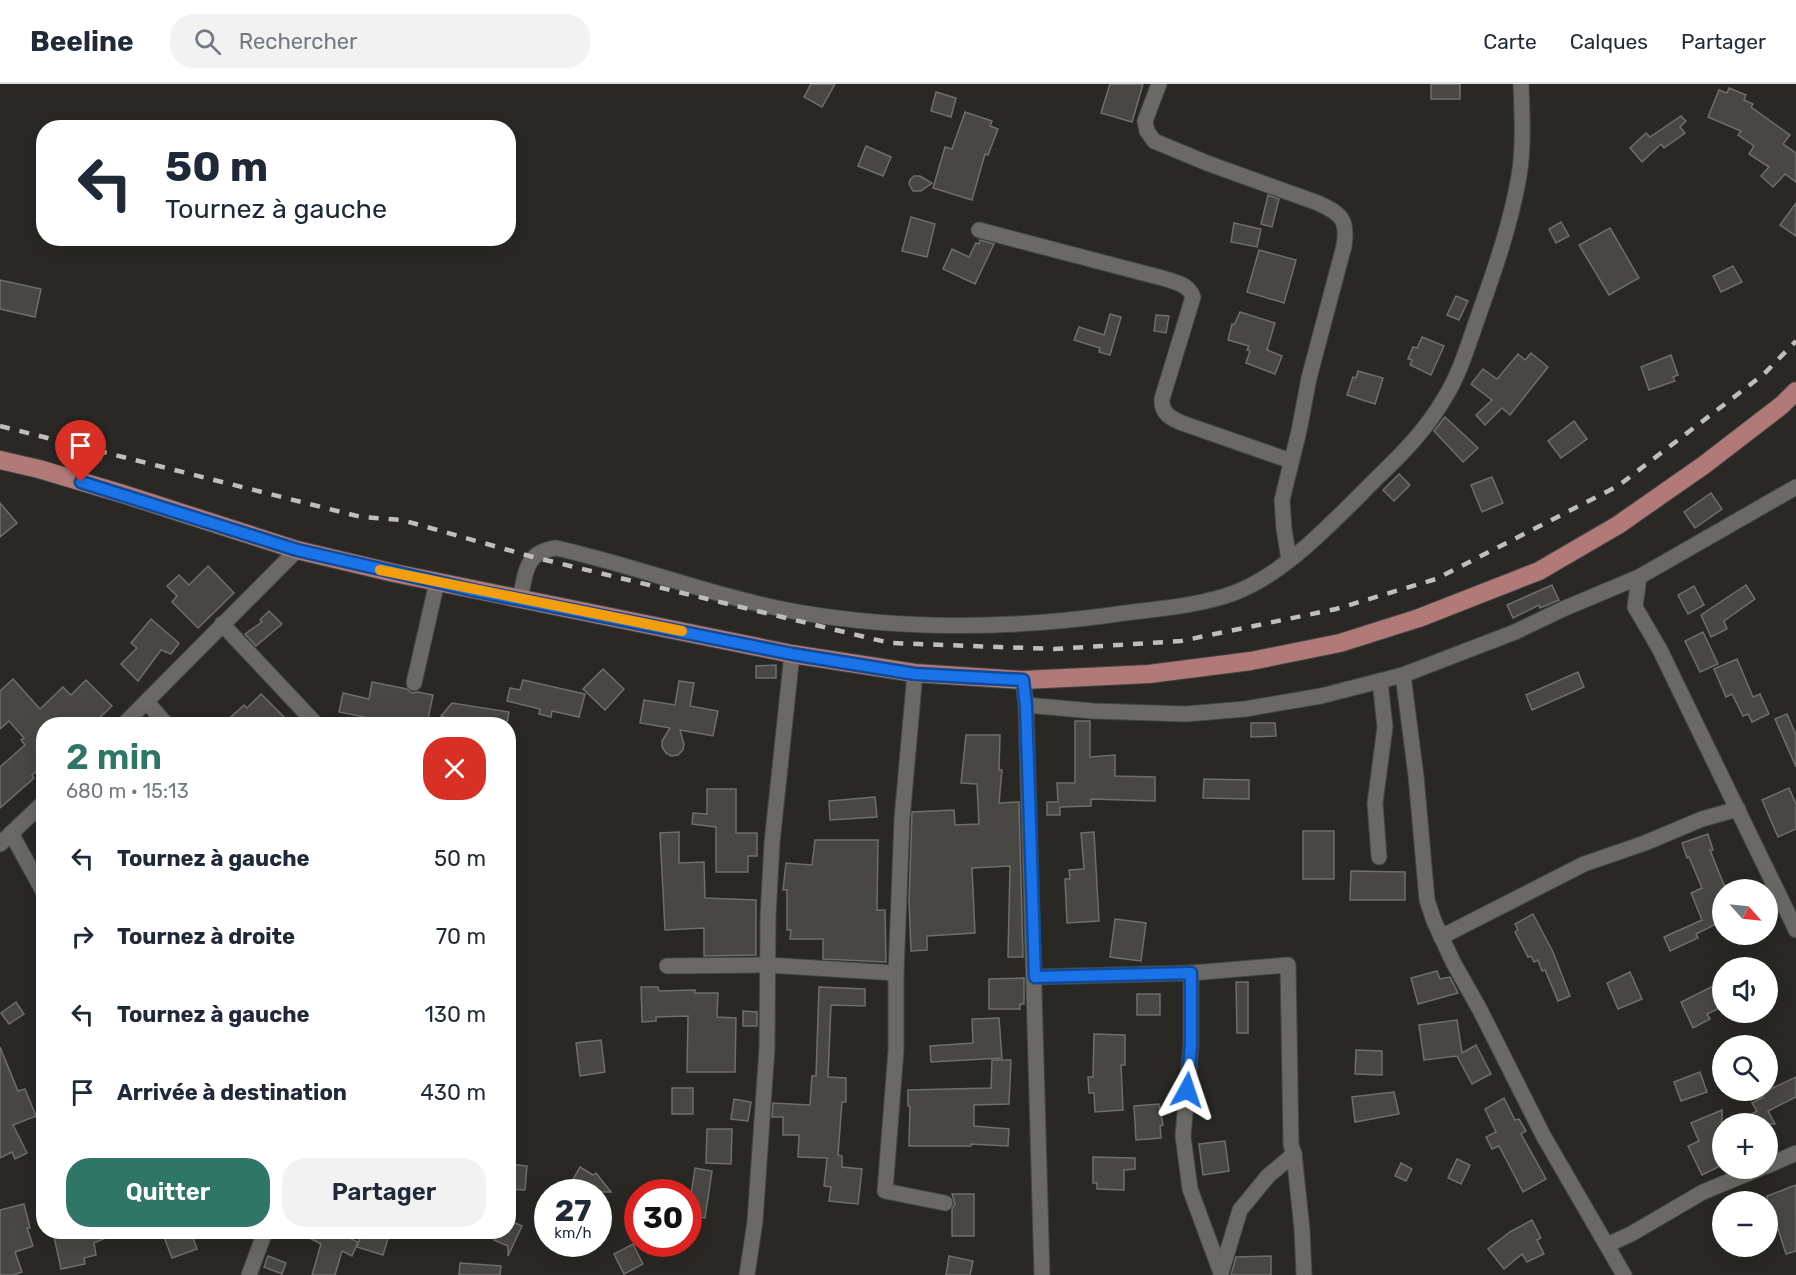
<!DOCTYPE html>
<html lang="fr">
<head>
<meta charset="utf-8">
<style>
	body { margin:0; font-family:Rubik,sans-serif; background:#f2f2f3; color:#1f2937; height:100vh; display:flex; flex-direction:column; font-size:22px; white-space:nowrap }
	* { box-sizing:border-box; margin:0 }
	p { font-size:20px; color:#747a83 }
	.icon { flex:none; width:33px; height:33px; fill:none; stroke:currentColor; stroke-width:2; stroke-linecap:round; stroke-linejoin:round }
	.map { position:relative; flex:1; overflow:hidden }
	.drawer { position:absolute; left:36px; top:633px; width:480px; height:522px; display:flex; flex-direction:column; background:#fff; border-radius:24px; box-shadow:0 6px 24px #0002 }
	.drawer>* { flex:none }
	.banner { position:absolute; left:36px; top:36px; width:480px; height:126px; border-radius:24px; box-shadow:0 6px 24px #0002; background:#fff; color:#1f2937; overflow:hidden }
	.needle { width:39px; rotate:117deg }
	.buttons { position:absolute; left:1712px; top:795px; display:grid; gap:12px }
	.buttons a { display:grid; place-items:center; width:66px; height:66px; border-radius:50%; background:#fff; box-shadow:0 6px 24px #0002; font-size:30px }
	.speed { position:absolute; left:534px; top:1095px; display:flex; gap:12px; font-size:30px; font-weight:700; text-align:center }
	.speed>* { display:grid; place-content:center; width:78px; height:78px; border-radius:50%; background:#fff; box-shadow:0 6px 24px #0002; line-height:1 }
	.speed small { font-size:15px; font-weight:400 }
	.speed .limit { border:9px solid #d22; background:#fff; color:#111 }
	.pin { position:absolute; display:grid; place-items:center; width:51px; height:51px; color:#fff; margin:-62px -26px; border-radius:50% 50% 50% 0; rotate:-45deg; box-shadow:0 0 6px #0007 }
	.pin .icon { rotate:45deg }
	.me { position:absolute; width:66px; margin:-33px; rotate:5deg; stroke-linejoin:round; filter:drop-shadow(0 0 4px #0008) }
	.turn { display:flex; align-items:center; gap:21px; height:126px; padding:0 30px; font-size:27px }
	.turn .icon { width:78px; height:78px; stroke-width:2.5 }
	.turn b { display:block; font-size:42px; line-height:51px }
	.round { display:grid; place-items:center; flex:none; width:63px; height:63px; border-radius:24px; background:#f2f2f3 }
	.headline { display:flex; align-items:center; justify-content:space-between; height:102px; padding:0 30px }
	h1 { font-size:36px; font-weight:600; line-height:45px; color:#2f7666 }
	.button { display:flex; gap:12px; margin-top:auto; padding:12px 30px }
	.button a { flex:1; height:69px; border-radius:24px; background:#2f7666; color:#fff; font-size:24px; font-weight:600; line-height:69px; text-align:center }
	.button a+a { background:#f2f2f3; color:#1f2937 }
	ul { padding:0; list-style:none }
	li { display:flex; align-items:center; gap:18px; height:78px; padding:0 30px }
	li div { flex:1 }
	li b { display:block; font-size:22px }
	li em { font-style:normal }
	header { display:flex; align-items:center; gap:36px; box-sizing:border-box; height:84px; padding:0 30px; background:#fff; border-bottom:2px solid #e0e1e3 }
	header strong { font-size:28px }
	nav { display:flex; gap:33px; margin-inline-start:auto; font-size:21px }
	.search { width:420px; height:54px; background:#f2f2f3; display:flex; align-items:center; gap:15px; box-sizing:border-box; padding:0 21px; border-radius:24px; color:#747a83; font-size:22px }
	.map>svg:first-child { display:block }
	.building { fill:#484743; stroke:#6f6e69; stroke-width:1.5 }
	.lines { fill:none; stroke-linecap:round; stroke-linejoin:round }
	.street-casing { stroke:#454542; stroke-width:17 }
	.primary-casing { stroke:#454542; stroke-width:20 }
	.street { stroke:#6a6965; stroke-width:15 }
	.primary { stroke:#b17a79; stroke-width:18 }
	.rail { stroke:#bfbebb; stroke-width:4.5; stroke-dasharray:10 10; stroke-linecap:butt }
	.route-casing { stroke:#114b97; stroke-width:15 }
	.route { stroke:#1a73e8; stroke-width:10 }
	.slow { stroke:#f59e0b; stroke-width:10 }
</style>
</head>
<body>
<header>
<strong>Beeline</strong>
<div class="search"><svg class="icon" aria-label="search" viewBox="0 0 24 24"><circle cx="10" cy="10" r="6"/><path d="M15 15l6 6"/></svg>Rechercher</div>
<nav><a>Carte</a><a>Calques</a><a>Partager</a></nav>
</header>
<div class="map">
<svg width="1796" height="1191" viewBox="0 0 1796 1191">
	<rect width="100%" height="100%" fill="#292824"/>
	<g class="building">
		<path d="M811,0H835L822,23L804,13Z"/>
		<path d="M1110,0H1143L1132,38L1101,29Z"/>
		<rect x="1431" y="0" width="29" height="15"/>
		<path d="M1729,4L1746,11L1744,16L1753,20L1751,23L1790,51L1783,60L1796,69V98L1785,90L1773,103L1761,92L1769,83L1749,70L1754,62L1738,51L1741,47L1708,33L1719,6L1727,9Z"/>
		<path d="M936,8L956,14L951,33L931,27Z"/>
		<path d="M965,28L992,37L990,42L998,45L988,71L985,70L972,116L933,104L945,63L952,65Z"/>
		<path d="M1681,32L1686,37L1680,43L1685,49L1664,64L1661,60L1642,78L1630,64L1646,49L1650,53Z"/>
		<path d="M866,62L891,73L883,92L858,82Z"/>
		<path d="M914,92H920L932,99L921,107H913L909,100L910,96Z"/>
		<path d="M1268,111L1279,115L1272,143L1261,140Z"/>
		<path d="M1796,119V152L1780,141Z"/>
		<path d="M911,133L935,140L927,173L902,167Z"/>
		<path d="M1561,138L1569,152L1556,159L1549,145Z"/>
		<path d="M1234,139L1261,145L1257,163L1231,158Z"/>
		<path d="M1610,144L1639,194L1609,211L1579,161Z"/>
		<path d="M980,156L994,160L975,200L943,185L952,165L969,173L976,159L979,160Z"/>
		<path d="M1259,166L1296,176L1284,219L1247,208Z"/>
		<path d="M1733,182L1742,198L1721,208L1713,192Z"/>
		<path d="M0,196L41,205L35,233L0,225Z"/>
		<path d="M1456,212L1468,217L1459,236L1447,231Z"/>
		<path d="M1240,228L1275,239L1267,266L1282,272L1275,290L1246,279L1250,267L1247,266L1249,262L1228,256L1232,240L1234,241Z"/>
		<path d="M1110,230L1121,233L1110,271L1099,268L1100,264L1074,256L1079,243L1104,251Z"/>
		<path d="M1156,231L1169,232L1166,249L1154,247Z"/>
		<path d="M1422,253L1444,262L1431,291L1410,281L1412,276L1408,275L1413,263L1417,264Z"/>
		<path d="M1531,269L1548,283L1510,331L1502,324L1485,341L1476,331L1492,316L1471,300L1483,285L1497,295L1518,270L1525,276Z"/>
		<path d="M1671,271L1678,291L1673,293L1675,297L1649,306L1641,283Z"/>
		<path d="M1358,287L1383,294L1375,320L1347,311L1353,293L1356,294Z"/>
		<path d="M1445,333L1478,364L1463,378L1434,347Z"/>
		<path d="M1574,337L1587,355L1561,374L1548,357Z"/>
		<path d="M1399,390L1410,401L1394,417L1383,406Z"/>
		<path d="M1492,393L1503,419L1482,428L1471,401Z"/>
		<path d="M1711,409L1722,425L1695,444L1684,428Z"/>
		<path d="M0,419L17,439L0,453Z"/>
		<path d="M208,482L234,509L198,544L172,518L177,512L167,502L179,491L189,501Z"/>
		<path d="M1552,501L1559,516L1540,524L1539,521L1513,534L1507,521Z"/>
		<path d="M1746,501L1755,515L1724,537L1727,545L1711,553L1701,531Z"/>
		<path d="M1694,502L1704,521L1688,530L1678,511Z"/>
		<path d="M269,527L282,540L256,562L245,550L262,538L260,536Z"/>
		<path d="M151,535L179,559L171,570L161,566L138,597L121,580L137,564L131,559Z"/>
		<path d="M1703,548L1718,580L1700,588L1685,557Z"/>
		<path d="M1737,575L1753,613L1760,610L1769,630L1752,638L1748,630L1743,632L1732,610L1726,613L1714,585Z"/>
		<path d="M776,581V594H756V582Z"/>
		<path d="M603,585L624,605L605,626L583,605Z"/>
		<path d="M1578,588L1584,603L1532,626L1526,611Z"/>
		<path d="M13,595L40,625L63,603L71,611L86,596L112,622L93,640H44V682L32,691L34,694L0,724V683L25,661L21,656L24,654L9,637L0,645V607Z"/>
		<path d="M523,596L585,610L579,633L552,627L551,633L539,630L540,625L507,617L510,604L520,606Z"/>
		<path d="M679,597L694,599L690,622L718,627L713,652L680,646L684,660L683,666L678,671L671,672L666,669L662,663V657L670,644L640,639L644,616L675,621Z"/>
		<path d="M372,598L407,605L412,609L418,608L433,611L427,640H399L339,628L343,609L369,615Z"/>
		<path d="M261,610L291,640H223L244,621L247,624Z"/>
		<path d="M452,619L509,628L507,640H471L441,632Z"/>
		<path d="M1787,630L1796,651V683L1775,635Z"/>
		<path d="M1075,637H1090V673L1115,671V692L1155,693V717L1091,715V722L1060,723V731H1047V718H1058L1057,699H1075Z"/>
		<path d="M1251,639H1275L1276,652L1251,653Z"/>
		<path d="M966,651H1000L999,686H1002L999,719L1019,718L1023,873H1008L1010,782L972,784L975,849L927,852V866L911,867L909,817L912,728L954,726L955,741L979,740L977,700L961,699Z"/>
		<path d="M1204,695L1249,696V715L1203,714Z"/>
		<path d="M1789,704L1796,720V745L1778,753L1762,716Z"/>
		<path d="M707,705H736V749H757V772H748V788H716V743L692,740L693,729L707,730Z"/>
		<path d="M875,713L877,733L830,736L829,717Z"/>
		<rect x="1303" y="747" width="31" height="48"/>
		<path d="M679,748V779L704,778L705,814L756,816V871L704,872V844L665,846L660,749Z"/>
		<path d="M1094,748L1099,837L1067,839L1065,795H1070L1069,786L1084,785L1081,749Z"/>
		<path d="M1708,750L1713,766H1710L1726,806H1722V837L1696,850L1698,854L1670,867L1664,853L1702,836L1691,809L1702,804L1689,773L1687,774L1682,759Z"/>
		<path d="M815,756H878L877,826H885L886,878L823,875V855H790L791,846H787V806H783L786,779L812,781Z"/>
		<path d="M1351,787L1405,788V816H1350Z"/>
		<path d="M1533,830L1553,868L1570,912L1558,917L1545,886L1542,887L1538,876L1534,878L1531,872L1528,873L1515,848L1518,846L1515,840Z"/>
		<path d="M1115,835L1146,839L1141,877L1110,873Z"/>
		<path d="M1437,887L1440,895L1450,893L1458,909L1418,920L1411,894Z"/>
		<path d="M1630,888L1642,915L1618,925L1607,899Z"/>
		<path d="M1024,894V920H1020V925H989V895Z"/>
		<path d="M1236,898H1248V949H1237Z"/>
		<path d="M1713,902L1722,923L1707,930L1710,935L1693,944L1681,918Z"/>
		<path d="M641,903H658L659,907L695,906V909H718L717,933L736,934L735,988H687L688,932L656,933V937L642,938Z"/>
		<path d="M819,903L865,905V922L831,921L828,993L846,994V1018H842L838,1071L842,1072V1083L862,1085L858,1120L829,1117L831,1103L824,1102L827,1074L798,1073L799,1051H783V1033H772L773,1019L810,1021L812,992H816Z"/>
		<rect x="1137" y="910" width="23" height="21"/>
		<path d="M16,918L24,930L9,940L1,929Z"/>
		<path d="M743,927L757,928V942H743Z"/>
		<path d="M999,934L1002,974L931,978L930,962L973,959L972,935Z"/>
		<path d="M1457,936L1462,969L1476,961L1491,990L1472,1000L1457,972L1424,976L1419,941Z"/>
		<path d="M1094,950L1125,951V981H1121L1123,1026L1095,1028L1094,1009H1089L1088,993H1093Z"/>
		<path d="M601,956L605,988L580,992L576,959Z"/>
		<path d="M0,963L18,1007L25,1005L36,1032L13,1041L27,1069L15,1075L12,1068L0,1074Z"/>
		<path d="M1356,966L1382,967V991L1355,990Z"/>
		<path d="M992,976H1011L1009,1020L974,1021V1042L1009,1045L1008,1062L971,1060V1062H909L910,1022H908V1006L991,1004Z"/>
		<path d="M1700,988L1707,1008L1681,1017L1674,998Z"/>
		<path d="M1796,993V1013L1768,1027L1775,1040H1734L1757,1027L1752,1019L1763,1013L1762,1009Z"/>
		<rect x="672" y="1004" width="21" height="26"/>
		<path d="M1394,1008L1399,1030L1355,1038L1352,1013Z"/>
		<path d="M1504,1014L1515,1036L1519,1035L1526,1047L1521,1050L1546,1095L1523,1108L1499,1062L1492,1065L1486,1053L1496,1048L1485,1025Z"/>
		<path d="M734,1015L751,1018L748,1037L731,1035Z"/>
		<path d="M1159,1020L1163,1041L1160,1042L1161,1054L1136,1056L1134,1022Z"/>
		<path d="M1722,1026V1044L1717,1046L1722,1055V1081L1702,1091L1688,1062L1699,1057L1691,1039Z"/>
		<path d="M707,1045H732L731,1080L706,1079Z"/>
		<path d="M1225,1057L1229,1087L1203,1091L1199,1060Z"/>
		<path d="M1093,1073L1135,1074V1085L1124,1086V1106L1097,1105V1099H1093Z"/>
		<path d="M1457,1075L1470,1081L1461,1100L1448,1094Z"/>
		<path d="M1401,1079L1412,1085L1406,1097L1395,1092Z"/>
		<path d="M508,1080L527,1082L525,1106L508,1105Z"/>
		<path d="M580,1083L593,1091L596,1089L611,1108H583L571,1099Z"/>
		<path d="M695,1084L712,1087L705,1134L688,1131Z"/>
		<path d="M1796,1101V1167L1786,1170L1778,1145L1773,1147L1767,1131V1112Z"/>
		<path d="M952,1110H974V1152H952V1125L955,1120Z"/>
		<path d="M24,1120L30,1144H27L33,1162L15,1168L22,1188L13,1191H0V1126Z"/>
		<path d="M508,1136L522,1142L508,1172V1162L494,1156L498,1148H508Z"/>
		<path d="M1532,1136L1541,1154L1537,1156L1544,1170L1527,1178L1522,1170L1504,1185L1488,1165L1510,1148Z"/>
		<path d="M53,1148H119L94,1159L96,1171L84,1174L85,1180L61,1185Z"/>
		<path d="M178,1148H191L197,1165L172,1174L164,1153Z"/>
		<path d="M298,1148H337L358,1158L352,1172L342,1167L335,1191H312L321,1160Z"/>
		<path d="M362,1148H390L383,1171L357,1163Z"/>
		<path d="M633,1160L643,1180L624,1190L614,1170Z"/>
		<path d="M268,1172L286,1179L282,1190L264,1183Z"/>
		<path d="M949,1172L973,1177L970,1191H946Z"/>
		<path d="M1271,1172V1191H1231L1236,1173Z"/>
		<path d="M460,1179L501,1182L500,1191H459Z"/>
	</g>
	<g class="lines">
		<g class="street-casing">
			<g id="street">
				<path d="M1159,0L1145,37L1147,47L1154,57L1207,79L1318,119C1342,130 1348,136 1344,162L1309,294L1299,347L1282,416L1284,445L1289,476"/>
				<path d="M979,146L1166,195C1178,199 1189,201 1193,213L1162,315C1161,329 1170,334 1182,339L1291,377"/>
				<path d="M1639,493L1635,523L1659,564L1796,846"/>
				<path d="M520,515C526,488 525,468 556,464C637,482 715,513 797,528C901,546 1007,545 1111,531C1151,525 1196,523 1234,509C1288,489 1340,430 1381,390C1405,367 1427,344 1444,315C1460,290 1469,258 1479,230C1495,185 1511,139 1519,92C1524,62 1522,30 1521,0"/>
				<path d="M222,540L316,640"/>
				<path d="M915,589L902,735L896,889V966L885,1107L945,1119"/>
				<path d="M1403,591L1416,692L1427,816L1434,837L1453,878L1480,926L1544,1053L1624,1191"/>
				<path d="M1023,596L1026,621L1093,627L1186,630L1245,625L1321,612L1403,591L1515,548L1563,525L1639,493L1796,403"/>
				<path d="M414,599L437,498"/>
				<path d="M147,618L166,640"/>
				<path d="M1026,621L1042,1191"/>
				<path d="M124,640L297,466"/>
				<path d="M11,749L44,809"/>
				<path d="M0,760L44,718"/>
				<path d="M1379,773L1375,719L1385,643L1380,597"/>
				<path d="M1441,853L1584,780L1645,759L1702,735L1738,725"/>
				<path d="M667,882L767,881L896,889"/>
				<path d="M1191,889V961L1183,1052L1190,1105L1221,1189"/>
				<path d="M1035,893L1191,889L1288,881L1291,1061L1294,1070L1268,1092L1240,1126L1221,1189"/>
				<path d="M1294,1070L1302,1145L1304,1191"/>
				<path d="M1767,1082L1796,1069"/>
				<path d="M1607,1161L1631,1150L1703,1108L1761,1084"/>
				<path d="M249,1191L265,1148"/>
				<path d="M747,1191L755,1137L767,964L768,832L772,759L792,570"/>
			</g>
		</g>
		<g class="primary-casing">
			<path id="primary" d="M0,376L39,385L123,410L297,466L394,489L792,570L915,589L1023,596L1149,590L1251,577L1340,559L1419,534L1539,487L1618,441L1704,381L1782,321L1796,307"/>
		</g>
		<use href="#street" class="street"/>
		<use href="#primary" class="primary"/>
		<path class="rail" d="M0,342L361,433L402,436L533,473L890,559L1054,565L1181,557L1336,525L1436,495L1618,402L1764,290L1796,257"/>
	</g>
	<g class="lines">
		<g class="route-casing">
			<path id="route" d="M81,398L297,466L477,507L792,570L915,590L1023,596L1026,621L1035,893L1191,889V961L1187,1006"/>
		</g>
		<use href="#route" class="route"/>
		<path class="slow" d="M380,486L682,547"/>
	</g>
</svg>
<div class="buttons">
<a><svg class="needle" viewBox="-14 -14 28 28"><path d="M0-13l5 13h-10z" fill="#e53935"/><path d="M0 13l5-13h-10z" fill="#747a83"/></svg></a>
<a><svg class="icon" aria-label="sound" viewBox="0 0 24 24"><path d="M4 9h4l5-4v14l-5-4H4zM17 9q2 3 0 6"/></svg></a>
<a><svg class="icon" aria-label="search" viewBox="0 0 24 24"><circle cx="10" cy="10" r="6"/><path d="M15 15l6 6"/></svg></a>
<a>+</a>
<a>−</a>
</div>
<div class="speed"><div>27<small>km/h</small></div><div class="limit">30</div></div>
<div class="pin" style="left:81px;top:398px;background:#d93025"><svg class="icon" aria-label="arrive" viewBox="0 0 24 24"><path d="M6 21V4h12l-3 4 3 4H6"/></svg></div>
<svg class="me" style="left:1187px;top:1006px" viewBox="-20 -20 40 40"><path d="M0-17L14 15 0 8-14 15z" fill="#1a73e8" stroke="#fff" stroke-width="4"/></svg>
<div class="banner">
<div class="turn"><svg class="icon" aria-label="left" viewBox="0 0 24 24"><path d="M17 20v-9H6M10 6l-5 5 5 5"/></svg><div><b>50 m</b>Tournez à gauche</div></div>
</div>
<section class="drawer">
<div class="headline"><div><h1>2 min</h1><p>680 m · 15:13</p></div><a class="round" style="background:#d93025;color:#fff"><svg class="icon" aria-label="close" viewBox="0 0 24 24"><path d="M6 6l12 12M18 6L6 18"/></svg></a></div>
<ul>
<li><svg class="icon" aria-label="left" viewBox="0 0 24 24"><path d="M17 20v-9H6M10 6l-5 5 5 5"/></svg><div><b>Tournez à gauche</b></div><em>50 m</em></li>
<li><svg class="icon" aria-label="right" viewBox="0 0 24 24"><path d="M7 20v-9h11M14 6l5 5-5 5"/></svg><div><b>Tournez à droite</b></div><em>70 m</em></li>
<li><svg class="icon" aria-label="left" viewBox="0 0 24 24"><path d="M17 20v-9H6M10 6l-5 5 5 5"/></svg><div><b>Tournez à gauche</b></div><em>130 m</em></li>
<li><svg class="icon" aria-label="arrive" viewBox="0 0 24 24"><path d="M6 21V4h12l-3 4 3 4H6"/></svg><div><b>Arrivée à destination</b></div><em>430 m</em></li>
</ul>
<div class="button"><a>Quitter</a><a>Partager</a></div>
</section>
</div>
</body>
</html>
